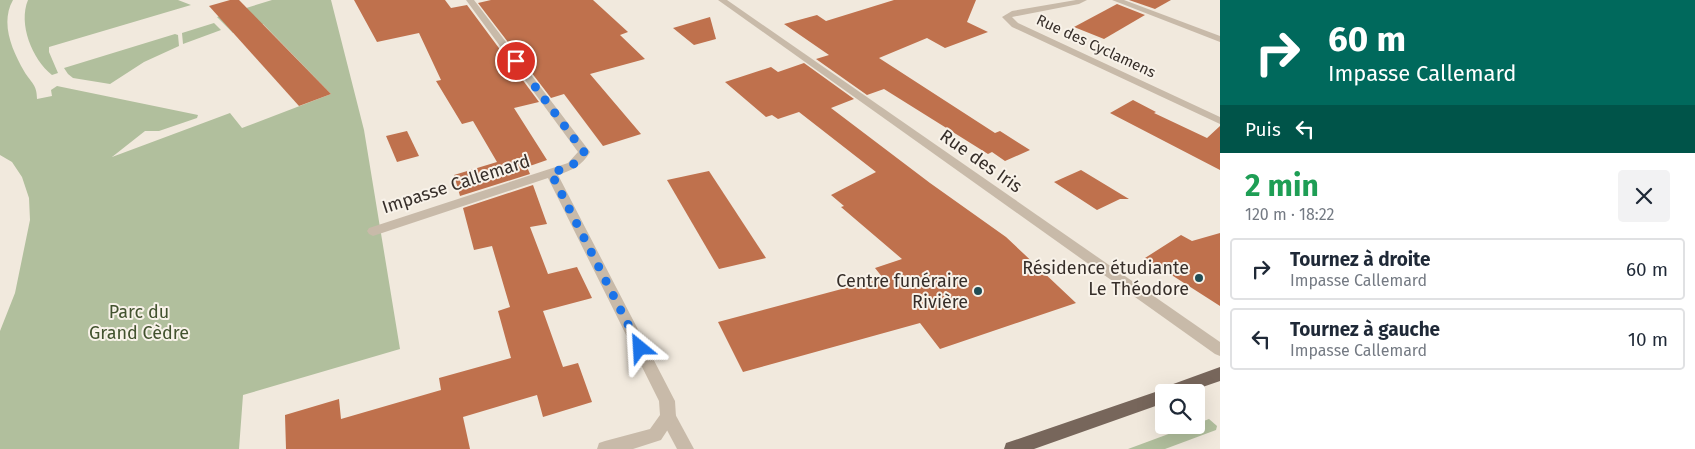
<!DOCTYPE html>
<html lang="fr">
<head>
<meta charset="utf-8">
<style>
	body { margin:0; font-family:"Fira Sans",sans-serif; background:#f2f2f3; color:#1f2937; height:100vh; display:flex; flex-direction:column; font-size:19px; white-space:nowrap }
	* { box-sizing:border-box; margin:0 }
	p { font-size:16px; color:#747a83 }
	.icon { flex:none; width:28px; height:28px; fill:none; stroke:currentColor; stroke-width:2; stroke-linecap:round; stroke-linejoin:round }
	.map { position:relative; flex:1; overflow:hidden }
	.panel { display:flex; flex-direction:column; background:#fff; width:475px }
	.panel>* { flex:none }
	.banner { background:#00695c; color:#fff; overflow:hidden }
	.controls { position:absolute; left:1155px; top:384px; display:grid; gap:10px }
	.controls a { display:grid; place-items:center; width:50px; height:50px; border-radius:5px; background:#fff; box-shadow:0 5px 20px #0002; font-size:25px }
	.pin { position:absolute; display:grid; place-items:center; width:42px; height:42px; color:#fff; margin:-21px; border:2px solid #fff; border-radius:50%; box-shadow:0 1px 5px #0007 }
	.me { position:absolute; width:55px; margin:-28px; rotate:333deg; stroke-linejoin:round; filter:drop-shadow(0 0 4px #0008) }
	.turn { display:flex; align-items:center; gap:18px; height:105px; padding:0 25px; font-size:22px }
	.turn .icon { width:65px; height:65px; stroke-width:2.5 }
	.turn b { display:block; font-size:35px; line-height:42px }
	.then { display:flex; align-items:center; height:48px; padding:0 25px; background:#0003; gap:10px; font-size:19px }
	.round { display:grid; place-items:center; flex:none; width:52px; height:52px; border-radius:5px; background:#f2f2f3 }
	.summary { display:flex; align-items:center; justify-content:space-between; height:85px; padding:0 25px }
	h1 { font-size:30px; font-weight:700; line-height:38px; color:#1e9e55 }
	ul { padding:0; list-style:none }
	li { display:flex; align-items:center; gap:15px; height:62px; margin:0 10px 8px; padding:0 15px; border:2px solid #e0e1e3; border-radius:5px }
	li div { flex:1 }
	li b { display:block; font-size:19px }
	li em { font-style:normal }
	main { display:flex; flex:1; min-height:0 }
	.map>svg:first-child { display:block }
	.green { fill:#b1bf9d }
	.building { fill:#bf714d }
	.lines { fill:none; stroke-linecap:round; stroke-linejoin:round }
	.service { fill:#c8baa9; fill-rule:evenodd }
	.minor { fill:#c8baa9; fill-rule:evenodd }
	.primary { fill:#77665b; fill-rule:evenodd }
	.route { stroke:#1a73e8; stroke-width:9; stroke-dasharray:0 16.2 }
	.poi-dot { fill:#214d55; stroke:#f8f2e9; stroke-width:2 }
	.labels { text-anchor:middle; stroke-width:4; stroke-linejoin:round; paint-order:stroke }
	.far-street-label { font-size:15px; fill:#362e29; stroke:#f8f2e9 }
	.street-label { font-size:18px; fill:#362e29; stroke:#f8f2e9 }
	.poi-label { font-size:18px; fill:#362e29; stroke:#f8f2e9; text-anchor:end }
	.park-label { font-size:18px; fill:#42522e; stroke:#f8f2e9 }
</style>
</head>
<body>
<main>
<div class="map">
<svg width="1220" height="449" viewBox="0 0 1220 449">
	<rect width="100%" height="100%" fill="#f1e9dd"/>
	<g class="green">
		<path d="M0,0H13C0,23 12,50 24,71C31,83 37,84 37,99L52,96L51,90L57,86L198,115L197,118L159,131H145L112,157L230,113L242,128L331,94L263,24L233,33L217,17L272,0H331L364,130L400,349L243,395L239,449H0V331L15,293L30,220L29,198L22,177L12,162L0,155Z"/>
		<path d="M28,0H178L191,5L49,47V52L58,73L52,75C32,59 18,24 28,0Z"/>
		<path d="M214,23L221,30L183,44L182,33Z"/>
		<path d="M175,34L178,35L179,46L144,62L110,84L73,78L68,74L64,68Z"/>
		<path d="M1209,419L1217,426L1216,430L1165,449H1128Z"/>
	</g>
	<g class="building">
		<path d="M230,0H239L331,94L299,106L209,6Z"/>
		<path d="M354,0H445L451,8L467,5L539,102L514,108L547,160L527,167L530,174L460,196L454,175L497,162L473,121L462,124L436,81L441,80L419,33L377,42Z"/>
		<path d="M491,0H593L628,32L620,35L645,59L590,74L641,134L603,146L564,94L551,98L478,3Z"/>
		<path d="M894,0H976L967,22L988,32L945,48L927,38L879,58L995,133L1000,131L1030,150L1005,161L992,152L988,154L884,89L867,95L816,59L829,55L784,24L817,15L826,21Z"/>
		<path d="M1129,0H1171L1155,9Z"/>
		<path d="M1117,4L1145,15L1104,39L1074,27Z"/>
		<path d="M710,17L716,39L694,45L673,28Z"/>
		<path d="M804,63L854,99L831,108L930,183L1006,237L1076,303L940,349L920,323L743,372L718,322L883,278L875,268L902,259L841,207L844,206L831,195L876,172L799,112L778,119L772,115L766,117L725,82L771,67L778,72Z"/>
		<path d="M1133,100L1156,112L1154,113L1207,138L1220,126V170L1110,113Z"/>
		<path d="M407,131L419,156L397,162L386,136Z"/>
		<path d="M1081,170L1129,199H1120L1097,210L1054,182Z"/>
		<path d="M709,171L766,258L719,269L667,180Z"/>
		<path d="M533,185L547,224L530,227L548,274L577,267L592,298L543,311L563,367L578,363L592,402L543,417L537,395L463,417L470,449H286L285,415L339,399L341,419L441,390L439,378L511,358L498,311L510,307L492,246L474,250L463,208Z"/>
		<path d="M1220,233V306L1145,258L1181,235L1192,241Z"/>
	</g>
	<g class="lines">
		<path class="service" d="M668,410L674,412L694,449H677L660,417L662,412Z"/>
		<g class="minor">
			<path d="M466,0H474L590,152C582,166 572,170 558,175L675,401L676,417L661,440L633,449H597L599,443L605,441L650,429L660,415L659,401L548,178L373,236L369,234L367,231L369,228L568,163L578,152Z"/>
			<path d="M718,0H727L1220,342V356L1215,354Z"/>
			<path d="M1076,0H1087L1079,4L1012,17L1018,23L1220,117V124L1012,27L1002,17L1012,11Z"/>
			<path d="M1112,0H1124L1220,36V42Z"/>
		</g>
		<path class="primary" d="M1220,367V381L1188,392H1164V403L1034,449H1004L1006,443L1012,441L1164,389L1165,387Z"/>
	</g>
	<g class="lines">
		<path class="route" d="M516,61L584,152C578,166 564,168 551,173L640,348"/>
	</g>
	<g class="poi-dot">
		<circle cx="1199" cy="278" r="5"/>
		<circle cx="978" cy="291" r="5"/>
	</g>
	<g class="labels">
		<g class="far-street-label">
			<text transform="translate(1096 46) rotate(25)" y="5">Rue des Cyclamens</text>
		</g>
		<g class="street-label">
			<text transform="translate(981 161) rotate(35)" y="6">Rue des Iris</text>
			<text transform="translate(456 184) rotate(-18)" y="6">Impasse Callemard</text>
		</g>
		<g class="poi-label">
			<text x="1189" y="274">Résidence étudiante<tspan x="1189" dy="21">Le Théodore</tspan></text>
			<text x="968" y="287">Centre funéraire<tspan x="968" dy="21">Rivière</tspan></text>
		</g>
		<g class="park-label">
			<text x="139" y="318">Parc du<tspan x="139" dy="21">Grand Cèdre</tspan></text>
		</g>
	</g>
</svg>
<div class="controls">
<a><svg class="icon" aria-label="search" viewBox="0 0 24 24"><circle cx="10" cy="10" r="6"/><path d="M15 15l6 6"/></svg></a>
</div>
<div class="pin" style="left:516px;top:61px;background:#d93025"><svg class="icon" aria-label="arrive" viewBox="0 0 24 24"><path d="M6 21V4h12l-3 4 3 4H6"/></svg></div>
<svg class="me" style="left:640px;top:348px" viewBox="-20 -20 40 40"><path d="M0-17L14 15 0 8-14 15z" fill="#1a73e8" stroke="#fff" stroke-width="4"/></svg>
</div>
<section class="panel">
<div class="banner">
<div class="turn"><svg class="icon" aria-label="right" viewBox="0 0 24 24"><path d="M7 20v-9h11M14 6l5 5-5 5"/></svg><div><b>60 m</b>Impasse Callemard</div></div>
<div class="then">Puis<svg class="icon" aria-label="left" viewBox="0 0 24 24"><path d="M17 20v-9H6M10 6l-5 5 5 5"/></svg></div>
</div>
<div class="summary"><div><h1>2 min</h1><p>120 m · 18:22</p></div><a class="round"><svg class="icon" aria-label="close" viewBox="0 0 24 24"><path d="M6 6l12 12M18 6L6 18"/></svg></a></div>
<ul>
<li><svg class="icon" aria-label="right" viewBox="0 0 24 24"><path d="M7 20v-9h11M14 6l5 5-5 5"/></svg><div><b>Tournez à droite</b><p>Impasse Callemard</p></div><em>60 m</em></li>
<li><svg class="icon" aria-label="left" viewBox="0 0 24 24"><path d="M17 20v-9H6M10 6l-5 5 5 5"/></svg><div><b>Tournez à gauche</b><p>Impasse Callemard</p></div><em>10 m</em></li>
</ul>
</section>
</main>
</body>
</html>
